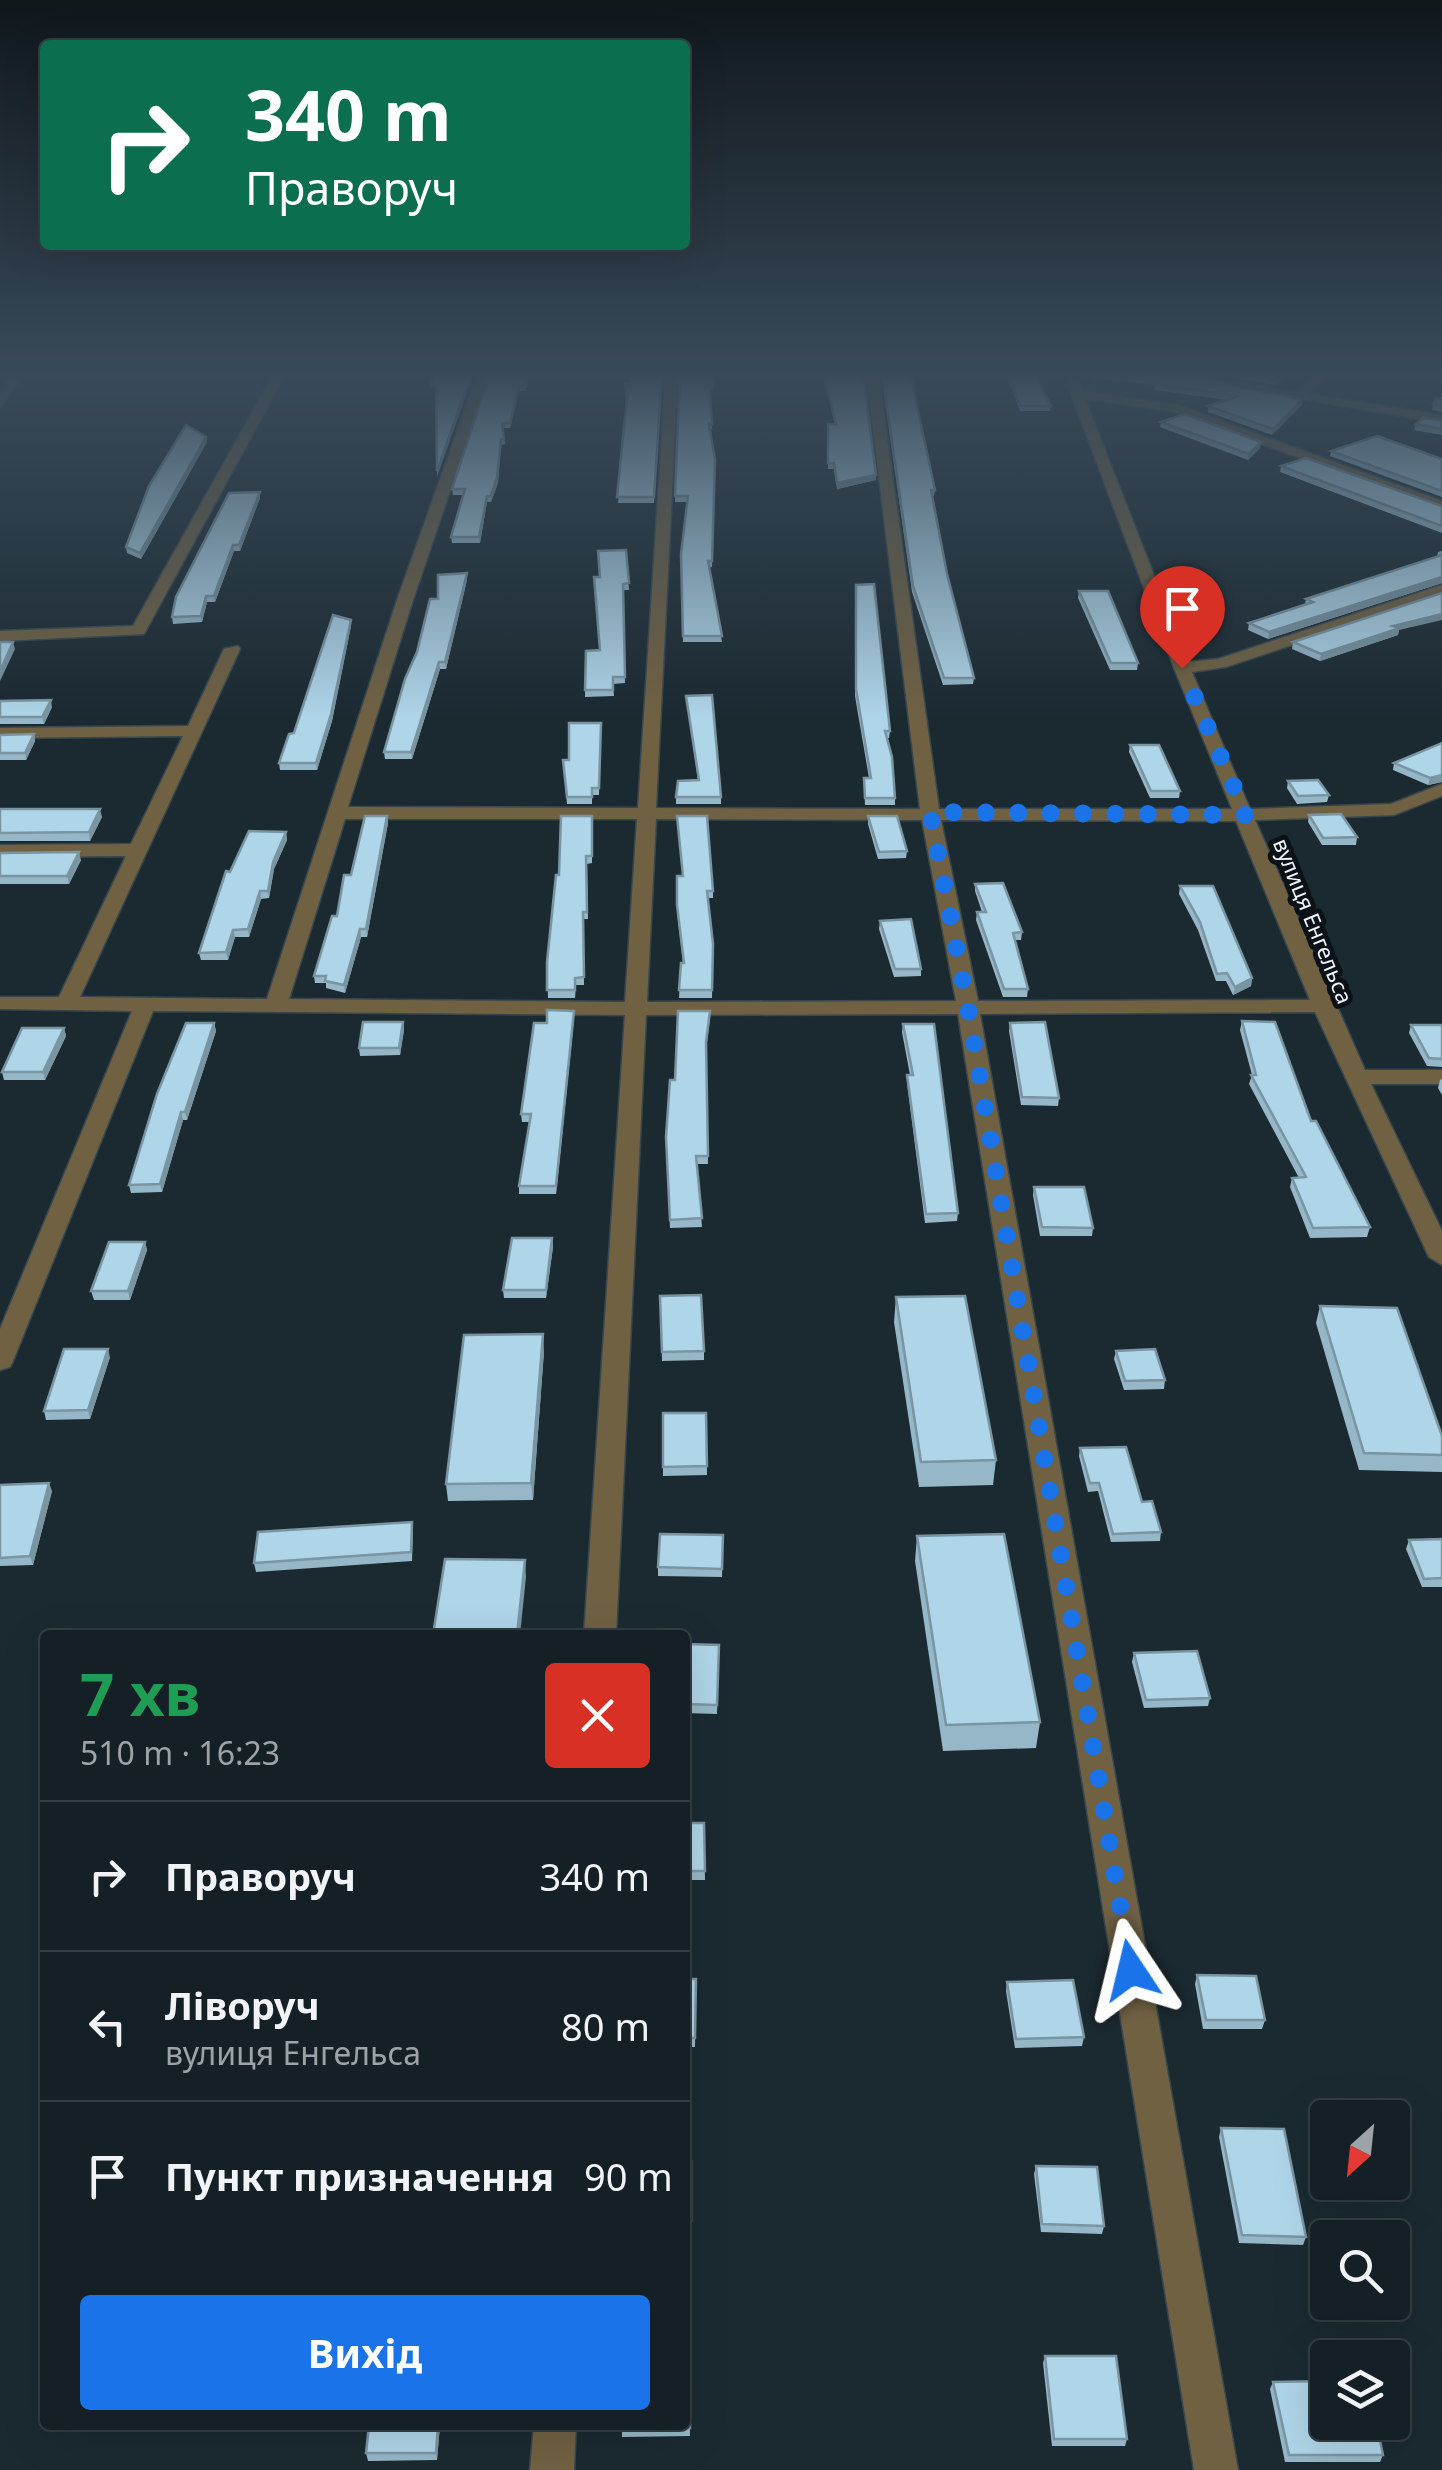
<!DOCTYPE html>
<html lang="uk">
<head>
<meta charset="utf-8">
<style>
	body { margin:0; font-family:"Noto Sans",sans-serif; background:#212d32; color:#f1f3f6; height:100vh; display:flex; flex-direction:column; font-size:38px; white-space:nowrap }
	* { box-sizing:border-box; margin:0 }
	p { font-size:32px; color:#9da3a7 }
	.icon { flex:none; width:55px; height:55px; fill:none; stroke:currentColor; stroke-width:2; stroke-linecap:round; stroke-linejoin:round }
	.map { position:relative; flex:1; overflow:hidden }
	.sheet { position:absolute; left:40px; top:1630px; width:650px; height:800px; display:flex; flex-direction:column; background:#142025; border-radius:10px; box-shadow:0 10px 40px #0002,0 0 0 2px #333e42 }
	.sheet>* { flex:none }
	.guide { position:absolute; left:40px; top:40px; width:650px; height:210px; border-radius:10px; box-shadow:0 10px 40px #0002,0 0 0 2px #333e42; background:#0b6e4f; color:#fff; overflow:hidden }
	.needle { width:65px; rotate:207deg }
	.buttons { position:absolute; left:1310px; top:2100px; display:grid; gap:20px }
	.buttons a { display:grid; place-items:center; width:100px; height:100px; border-radius:10px; background:#142025; box-shadow:0 10px 40px #0002,0 0 0 2px #333e42; font-size:50px }
	.pin { position:absolute; display:grid; place-items:center; width:85px; height:85px; color:#fff; margin:-102px -42px; border-radius:50% 50% 50% 0; rotate:-45deg; box-shadow:0 0 10px #0007 }
	.pin .icon { rotate:45deg }
	.me { position:absolute; width:110px; margin:-55px; rotate:350deg; stroke-linejoin:round; filter:drop-shadow(0 0 8px #0008) }
	.turn { display:flex; align-items:center; gap:35px; height:210px; padding:0 40px; font-size:45px }
	.turn .icon { width:130px; height:130px; stroke-width:2.5 }
	.turn b { display:block; font-size:70px; line-height:85px }
	.round { display:grid; place-items:center; flex:none; width:105px; height:105px; border-radius:10px; background:#212d32 }
	.head { display:flex; align-items:center; justify-content:space-between; height:170px; padding:0 40px }
	h1 { font-size:60px; font-weight:700; line-height:75px; color:#1e9e55 }
	.action { display:flex; gap:20px; margin-top:auto; padding:20px 40px }
	.action a { flex:1; height:115px; border-radius:10px; background:#1a73e8; color:#fff; font-size:40px; font-weight:700; line-height:115px; text-align:center }
	ul { padding:0; list-style:none }
	li { display:flex; align-items:center; gap:30px; height:150px; padding:0 40px; border-top:2px solid #333e42 }
	li div { flex:1 }
	li b { display:block; font-size:38px }
	li em { font-style:normal }
	.map>svg:first-child { display:block }
	.lines { fill:none; stroke-linecap:round; stroke-linejoin:round }
	.minor-casing { stroke:#38474d; stroke-width:3 }
	.minor { fill:#706143; fill-rule:evenodd }
	.wall { fill:#96b7c8 }
	.shaded-wall { fill:#7a95a2 }
	.building { fill:#afd5e8; stroke:#7a95a2; stroke-width:2.5 }
	.route { stroke:#1a73e8; stroke-width:18; stroke-dasharray:0 32.4 }
	.labels { text-anchor:middle; stroke-width:10; stroke-linejoin:round; paint-order:stroke }
	.far-street-label { font-size:22px; fill:#edf6fb; stroke:#0b1115 }
</style>
</head>
<body>
<div class="map">
<svg width="1442" height="2470" viewBox="0 0 1442 2470">
	<rect width="100%" height="100%" fill="#1b2a31"/>
	<g class="lines">
		<g class="minor-casing">
			<g id="minor">
				<path d="M13,373H25L0,408V394Z"/>
				<path d="M274,373H286L144,634L0,641V631L133,626Z"/>
				<path d="M478,373H490L413,600L348,807L638,808L666,373H678L656,808L920,809L866,373H878L939,809H1232L1174,668L1063,373H1075L1082,391L1177,405L1442,501V510L1171,411L1085,399L1188,662L1218,659L1442,585V595L1226,667L1192,672L1250,809L1391,804L1442,784V796L1394,815L1255,820L1365,1070H1442V1084H1371L1442,1231V1265L1429,1257L1315,1012L980,1014L1238,2470H1194L958,1014L646,1015L616,1635H584L625,1015L153,1011L13,1361L10,1367L0,1370V1329L132,1011L0,1009V997H59L126,856L0,857V845L131,844L183,736L0,738V728L188,726L224,649L238,646L240,649L80,997L267,999L397,600ZM345,819H637L625,1002L289,999ZM656,819L922,820L956,1001L647,1002ZM941,820L1236,821L1310,1000L978,1001Z"/>
				<path d="M1151,373H1179L1296,392L1319,373H1332L1308,394L1442,415V423Z"/>
				<path d="M534,2425H576L574,2470H530Z"/>
			</g>
		</g>
		<use href="#minor" class="minor"/>
	</g>
	<g class="wall">
		<path d="M490,373H530L526,391H519L510,428H503L505,444L501,445L498,483L491,502H487L480,543H452L451,537L463,495H453L452,489Z"/>
		<path d="M662,373L654,503H618L627,400L625,384H630Z"/>
		<path d="M680,373H712L713,389H709L712,429H710L715,465L712,567H709L722,642H683L681,554L687,502H675Z"/>
		<path d="M822,373H863L876,480L837,489L834,469H828V424H835Z"/>
		<path d="M881,373H910L935,490L934,496H932L947,574L974,678L973,684L943,685L912,592Z"/>
		<path d="M1006,373H1034L1051,406L1050,411H1020Z"/>
		<path d="M1093,373H1162L1302,405L1272,435L1208,412V406L1227,400L1154,390L1155,385L1093,378Z"/>
		<path d="M1202,373H1288L1276,385Z"/>
		<path d="M1442,398V412L1432,410L1433,404Z"/>
		<path d="M1442,420V435L1414,430L1416,424Z"/>
		<path d="M1161,422L1260,448L1248,460L1160,427Z"/>
		<path d="M206,437L207,442L141,559L127,553L126,547Z"/>
		<path d="M1331,451L1442,459V497L1330,456Z"/>
		<path d="M1281,466L1442,506V533L1280,472Z"/>
		<path d="M260,492V498L240,551H234L215,602H207L202,622L173,624L172,617Z"/>
		<path d="M626,550L629,590H623L625,683L613,684L614,696L585,697L586,651L600,650V577Z"/>
		<path d="M1442,551V583L1268,639L1248,630L1249,623L1305,605L1306,599L1437,557L1438,552Z"/>
		<path d="M467,580L446,669H440L412,759H385L384,752L417,652L438,599Z"/>
		<path d="M856,585L890,731L889,738H887L895,798V805H865L864,785L869,778L855,696Z"/>
		<path d="M1079,591L1138,663L1137,670H1110L1078,598Z"/>
		<path d="M351,620V626L332,721L317,770H280L279,763Z"/>
		<path d="M1399,630L1398,635L1320,661L1292,649L1293,642Z"/>
		<path d="M686,696L721,797V804H676V797L698,780Z"/>
		<path d="M0,701L52,707L44,724H0Z"/>
		<path d="M601,723L599,795H592V804H567L563,760H569Z"/>
		<path d="M34,734L35,741L26,760H0V735Z"/>
		<path d="M1442,743V782L1428,785L1393,770L1394,763Z"/>
		<path d="M1130,745L1180,791L1179,798H1150L1129,752Z"/>
		<path d="M1288,781L1329,795L1327,802L1297,804L1287,788Z"/>
		<path d="M0,809L102,817L90,841H0Z"/>
		<path d="M1309,815L1357,837L1356,845H1322L1308,822Z"/>
		<path d="M387,816L388,823L367,937H361L345,993L326,988V983H315L314,976L351,875Z"/>
		<path d="M592,816V863L587,864L588,919H583L584,985H576L575,998H548L547,962L559,875Z"/>
		<path d="M868,816L907,851L906,858L878,859L868,824Z"/>
		<path d="M286,832L287,840L274,869L269,898L261,899L249,937H235L228,960H201L199,953L230,872Z"/>
		<path d="M0,853L81,860L69,884H0Z"/>
		<path d="M677,876L713,891V898H708L713,944L712,998H679L681,963H683L677,912Z"/>
		<path d="M975,884L1022,932L1021,940H1015L1028,989L1027,997H1003L976,920L977,912H982L975,891Z"/>
		<path d="M1180,886L1252,978L1251,986L1233,995L1226,981H1216L1198,930L1179,894Z"/>
		<path d="M880,921L921,969V976L894,977L879,929Z"/>
		<path d="M574,1018L556,1194H519V1186L530,1122H522L521,1114L547,1023Z"/>
		<path d="M710,1019L706,1050L708,1164H697L702,1227L670,1228L666,1137L675,1080Z"/>
		<path d="M1242,1021L1311,1121L1370,1227L1367,1237L1310,1238L1290,1187L1292,1178H1299L1249,1084L1252,1075L1240,1030Z"/>
		<path d="M403,1022L404,1030L400,1055L360,1056L359,1048Z"/>
		<path d="M214,1023L216,1031L187,1120H183L162,1192L131,1193L129,1185Z"/>
		<path d="M1010,1023L1059,1098L1058,1106L1021,1105L1009,1031Z"/>
		<path d="M903,1024L958,1213L957,1221L925,1223L907,1083V1075H910L902,1032Z"/>
		<path d="M1411,1025H1442V1067L1427,1066L1409,1033Z"/>
		<path d="M64,1028L66,1036L45,1080H4L2,1072Z"/>
		<path d="M1442,1079V1095L1438,1088L1440,1080Z"/>
		<path d="M1034,1187L1093,1228L1092,1236H1040L1033,1195Z"/>
		<path d="M552,1238L553,1247L546,1298H504L503,1290Z"/>
		<path d="M145,1242L147,1250L130,1300H94L91,1291Z"/>
		<path d="M660,1296L704,1351V1360L662,1361Z"/>
		<path d="M896,1297L996,1460L993,1485L919,1487L894,1322Z"/>
		<path d="M1320,1306L1442,1436V1472L1359,1470L1316,1323Z"/>
		<path d="M544,1351L533,1500L448,1501L446,1484Z"/>
		<path d="M1116,1351L1165,1380L1164,1389L1124,1390L1114,1359Z"/>
		<path d="M110,1357L90,1419L46,1420L44,1411Z"/>
		<path d="M663,1413H706L707,1475L663,1476Z"/>
		<path d="M1080,1448L1142,1502L1161,1532L1160,1541L1111,1542L1098,1491L1088,1492L1079,1456Z"/>
		<path d="M0,1485L52,1491L33,1565L0,1566Z"/>
		<path d="M413,1531L412,1561L256,1572L254,1563Z"/>
		<path d="M723,1535L722,1577L658,1576V1567Z"/>
		<path d="M917,1536L1040,1722L1036,1748L943,1751L915,1561Z"/>
		<path d="M1442,1539V1587H1422L1406,1549L1409,1540Z"/>
		<path d="M685,1644L719,1645L717,1714L685,1713Z"/>
		<path d="M1134,1653L1210,1698L1208,1706L1144,1708L1132,1662Z"/>
		<path d="M685,1823H704L705,1880H685Z"/>
		<path d="M1197,1975L1265,2020L1262,2029H1203L1195,1984Z"/>
		<path d="M685,1979H696L695,2047H685Z"/>
		<path d="M1007,1982L1084,2037L1082,2046L1015,2048L1006,1991Z"/>
		<path d="M1221,2128L1306,2237L1303,2245L1239,2243L1219,2137Z"/>
		<rect x="685" y="2161" width="6" height="68"/>
		<path d="M1036,2166L1104,2226L1102,2234L1041,2232L1034,2174Z"/>
		<path d="M1045,2356L1127,2439L1125,2446H1052L1043,2363Z"/>
		<path d="M690,2360V2436L622,2437V2425Z"/>
		<path d="M1273,2382L1383,2455L1380,2462H1285L1270,2389Z"/>
		<path d="M440,2425L437,2460L368,2461L366,2453Z"/>
	</g>
	<g class="shaded-wall">
		<path d="M472,373H474L437,477V471Z"/>
		<path d="M1283,373H1288L1276,385L1277,379Z"/>
		<path d="M519,386V391L510,428V423Z"/>
		<path d="M1303,399L1302,405L1272,435L1273,429Z"/>
		<path d="M206,437L207,442L141,559L140,553Z"/>
		<path d="M501,439L498,483L491,502V496Z"/>
		<path d="M1261,442L1260,448L1248,460L1249,454Z"/>
		<path d="M876,475V480L837,489V483Z"/>
		<path d="M260,492V498L240,551L239,545Z"/>
		<path d="M487,496V502L480,543L479,537Z"/>
		<path d="M233,545L234,551L215,602L214,596Z"/>
		<path d="M467,573V580L446,669L445,662Z"/>
		<path d="M1442,577V583L1268,639L1269,632Z"/>
		<path d="M206,596L207,602L202,622L201,616Z"/>
		<path d="M1442,614V620L1399,630L1398,635L1320,661L1321,654L1393,626Z"/>
		<path d="M351,620V626L332,721L317,770L316,763Z"/>
		<path d="M13,642L15,649L0,681V671Z"/>
		<path d="M439,662L440,669L412,759L411,752Z"/>
		<path d="M51,700L52,707L44,724L42,717Z"/>
		<path d="M34,734L35,741L26,760L25,753Z"/>
		<path d="M1442,775V782L1428,785L1430,778Z"/>
		<path d="M100,809L102,817L90,841L89,832Z"/>
		<path d="M387,816L388,823L367,937L366,929Z"/>
		<path d="M286,832L287,840L274,869L269,898L268,891L273,862Z"/>
		<path d="M79,852L81,860L69,884L67,876Z"/>
		<path d="M260,891L261,899L249,937L248,929Z"/>
		<path d="M360,929L361,937L345,993L344,985Z"/>
		<path d="M233,930L235,937L228,960L226,952Z"/>
		<path d="M1252,978L1251,986L1233,995L1235,987Z"/>
		<path d="M574,1011V1018L556,1194V1186Z"/>
		<path d="M403,1022L404,1030L400,1055L399,1048Z"/>
		<path d="M214,1023L216,1031L187,1120L185,1112Z"/>
		<path d="M64,1028L66,1036L45,1080L43,1072Z"/>
		<path d="M181,1112L183,1120L162,1192L160,1184Z"/>
		<path d="M552,1238L553,1247L546,1298V1290Z"/>
		<path d="M145,1242L147,1250L130,1300L128,1291Z"/>
		<path d="M543,1334L544,1351L533,1500L531,1483Z"/>
		<path d="M108,1349L110,1357L90,1419L88,1410Z"/>
		<path d="M49,1483L52,1491L33,1565L30,1556Z"/>
		<path d="M525,1560L526,1577L520,1635H517Z"/>
		<path d="M438,2425H440L437,2460L436,2453Z"/>
	</g>
	<g class="building">
		<path d="M435,373H472L437,471L436,386H431Z"/>
		<path d="M490,373H528L525,386H519L510,423H502L504,439H501L497,477L491,496H487L479,537H451L465,489H452Z"/>
		<path d="M631,373H662L654,497H617L627,397L625,384H630Z"/>
		<path d="M680,373H712L713,383L709,384L712,424H709L715,460L712,561H708L722,636H683L681,554L688,496H675Z"/>
		<path d="M823,373H863L876,475L837,483L834,463H828V424H836Z"/>
		<path d="M882,373H910L935,490H931L947,574L974,678H944L913,586Z"/>
		<path d="M1008,373H1034L1051,406H1020Z"/>
		<path d="M1096,373H1162L1303,399L1273,429L1208,406L1239,396L1155,384L1160,380Z"/>
		<path d="M1238,373H1283L1277,379Z"/>
		<path d="M1437,398H1442V406L1433,404Z"/>
		<path d="M1185,414L1261,442L1249,454L1161,422Z"/>
		<path d="M1423,418L1442,420V429L1416,424Z"/>
		<path d="M186,425L206,437L140,553L126,547L149,486Z"/>
		<path d="M1377,436L1442,459V491L1331,451Z"/>
		<path d="M1306,458L1442,506V526L1281,466Z"/>
		<path d="M260,492L239,545H233L214,596H206L201,616L172,617L176,597L229,493Z"/>
		<path d="M626,550L629,583L623,584L625,677H613V690H585L586,651L600,650L594,577H600L598,551Z"/>
		<path d="M1442,555V577L1269,632L1249,623L1313,602L1306,599Z"/>
		<path d="M467,573L445,662H439L411,752H384L405,679L417,652L430,599H438V575Z"/>
		<path d="M874,584L890,731H885L892,757L895,798H865L864,778H871L856,689V585Z"/>
		<path d="M1079,591H1108L1138,663H1111Z"/>
		<path d="M1442,593V614L1393,626L1400,628L1321,654L1293,642Z"/>
		<path d="M333,615L351,620L331,714L316,763H279L289,734L294,733Z"/>
		<path d="M0,642H13L0,671Z"/>
		<path d="M712,695L721,797H676L678,781L699,780L686,696Z"/>
		<path d="M51,700L42,717H0V701Z"/>
		<path d="M569,723H601L599,788H592V797H567L563,760H569Z"/>
		<path d="M34,734L25,753H0V735Z"/>
		<path d="M1442,743V775L1430,778L1394,763Z"/>
		<path d="M1130,745H1159L1180,791H1151Z"/>
		<path d="M1318,780L1329,795L1298,796L1288,781Z"/>
		<path d="M0,809H100L89,832L0,833Z"/>
		<path d="M1341,814L1357,837L1323,838L1309,815Z"/>
		<path d="M365,816H387L366,929H360L344,985L325,981L326,976H314L332,916H337L344,875H351Z"/>
		<path d="M561,816H592V856H586L587,912H583L584,977L575,978V990H547V962L556,875H559Z"/>
		<path d="M677,816H707L713,891H707L713,944L712,990H679L681,963H684L677,905V876H683Z"/>
		<path d="M868,816H897L907,851L879,852Z"/>
		<path d="M249,831L286,832L273,862L268,891H260L248,929L233,930L226,952L199,953L226,871L230,872Z"/>
		<path d="M79,852L67,876H0V853Z"/>
		<path d="M1003,883L1022,932L1013,933L1028,989H1004L977,912H986L975,884Z"/>
		<path d="M1180,886H1213L1252,978L1235,987L1227,973L1217,974L1200,922Z"/>
		<path d="M911,919L921,969H895L880,921Z"/>
		<path d="M547,1010L574,1011L556,1186H519L531,1114H521L534,1023H547Z"/>
		<path d="M678,1011H710L706,1042L708,1156H696L702,1218L670,1220L666,1137L670,1080H675Z"/>
		<path d="M1242,1021L1275,1022L1311,1121H1316L1370,1227L1313,1228L1292,1178L1306,1177L1251,1075H1256Z"/>
		<path d="M363,1022H403L399,1048H359Z"/>
		<path d="M1045,1022L1059,1098L1022,1097L1010,1023Z"/>
		<path d="M186,1023H214L185,1112H181L160,1184L129,1185L157,1094Z"/>
		<path d="M903,1024H934L958,1213L926,1214L907,1075H913Z"/>
		<path d="M1411,1025H1442V1059L1429,1058Z"/>
		<path d="M22,1028H64L43,1072H2Z"/>
		<path d="M1034,1187H1084L1093,1228L1042,1227Z"/>
		<path d="M512,1238H552L546,1290H503Z"/>
		<path d="M109,1242H145L128,1291H91Z"/>
		<path d="M701,1295L704,1351L662,1352L660,1296Z"/>
		<path d="M965,1296L996,1460L921,1462L896,1297Z"/>
		<path d="M1320,1306L1397,1308L1442,1436V1455L1364,1453Z"/>
		<path d="M543,1334L531,1483L446,1484L464,1335Z"/>
		<path d="M64,1349H108L88,1410L44,1411Z"/>
		<path d="M1155,1349L1165,1380L1125,1381L1116,1351Z"/>
		<path d="M663,1413H706L707,1466L663,1467Z"/>
		<path d="M1126,1447L1142,1502L1152,1501L1161,1532L1113,1534L1099,1483H1090L1080,1448Z"/>
		<path d="M49,1483L30,1556L0,1558V1485Z"/>
		<path d="M412,1522L411,1552L254,1563L258,1532Z"/>
		<path d="M660,1534L723,1535L722,1569L658,1567Z"/>
		<path d="M1004,1534L1040,1722L946,1725L917,1536Z"/>
		<path d="M1442,1539V1578L1424,1579L1409,1540Z"/>
		<path d="M445,1559L525,1560L517,1635H433Z"/>
		<path d="M685,1644L719,1645L717,1705L685,1704Z"/>
		<path d="M1197,1651L1210,1698L1146,1700L1134,1653Z"/>
		<path d="M685,1823H704L705,1871H685Z"/>
		<path d="M1197,1975L1256,1976L1265,2020H1206Z"/>
		<path d="M685,1979H696L695,2038H685Z"/>
		<path d="M1073,1980L1084,2037L1016,2039L1007,1982Z"/>
		<path d="M1221,2128L1284,2129L1306,2237L1242,2235Z"/>
		<rect x="685" y="2161" width="6" height="60"/>
		<path d="M1036,2166L1097,2167L1104,2226L1042,2224Z"/>
		<path d="M1045,2356H1116L1127,2439H1054Z"/>
		<path d="M690,2360V2428L622,2429V2425H685V2361Z"/>
		<path d="M1328,2381V2422H1376L1383,2455H1289L1273,2382Z"/>
		<path d="M369,2425H438L436,2453H366Z"/>
	</g>
	<linearGradient id="sky" x2="0" y2="1"><stop stop-color="#0f171b"/><stop offset="0.52" stop-color="#394a5a"/><stop offset="1" stop-color="#394a5a" stop-opacity="0"/></linearGradient>
	<rect width="1442" height="719" fill="url(#sky)"/>
	<g class="lines">
		<path class="route" d="M1131,1970L968,1007L930,812L1246,815L1182,668"/>
	</g>
	<g class="labels">
		<g class="far-street-label">
			<text transform="translate(1313 921) rotate(68)" y="8">вулиця Енгельса</text>
		</g>
	</g>
</svg>
<div class="buttons">
<a><svg class="needle" viewBox="-14 -14 28 28"><path d="M0-13l5 13h-10z" fill="#e53935"/><path d="M0 13l5-13h-10z" fill="#9da3a7"/></svg></a>
<a><svg class="icon" aria-label="search" viewBox="0 0 24 24"><circle cx="10" cy="10" r="6"/><path d="M15 15l6 6"/></svg></a>
<a><svg class="icon" aria-label="layers" viewBox="0 0 24 24"><path d="M12 4l9 5-9 5-9-5zM3 14l9 5 9-5"/></svg></a>
</div>
<div class="pin" style="left:1182px;top:668px;background:#d93025"><svg class="icon" aria-label="arrive" viewBox="0 0 24 24"><path d="M6 21V4h12l-3 4 3 4H6"/></svg></div>
<svg class="me" style="left:1131px;top:1970px" viewBox="-20 -20 40 40"><path d="M0-17L14 15 0 8-14 15z" fill="#1a73e8" stroke="#fff" stroke-width="4"/></svg>
<div class="guide">
<div class="turn"><svg class="icon" aria-label="right" viewBox="0 0 24 24"><path d="M7 20v-9h11M14 6l5 5-5 5"/></svg><div><b>340 m</b>Праворуч</div></div>
</div>
<section class="sheet">
<div class="head"><div><h1>7 хв</h1><p>510 m · 16:23</p></div><a class="round" style="background:#d93025;color:#fff"><svg class="icon" aria-label="close" viewBox="0 0 24 24"><path d="M6 6l12 12M18 6L6 18"/></svg></a></div>
<ul>
<li><svg class="icon" aria-label="right" viewBox="0 0 24 24"><path d="M7 20v-9h11M14 6l5 5-5 5"/></svg><div><b>Праворуч</b></div><em>340 m</em></li>
<li><svg class="icon" aria-label="left" viewBox="0 0 24 24"><path d="M17 20v-9H6M10 6l-5 5 5 5"/></svg><div><b>Ліворуч</b><p>вулиця Енгельса</p></div><em>80 m</em></li>
<li><svg class="icon" aria-label="arrive" viewBox="0 0 24 24"><path d="M6 21V4h12l-3 4 3 4H6"/></svg><div><b>Пункт призначення</b></div><em>90 m</em></li>
</ul>
<div class="action"><a>Вихід</a></div>
</section>
</div>
</body>
</html>
